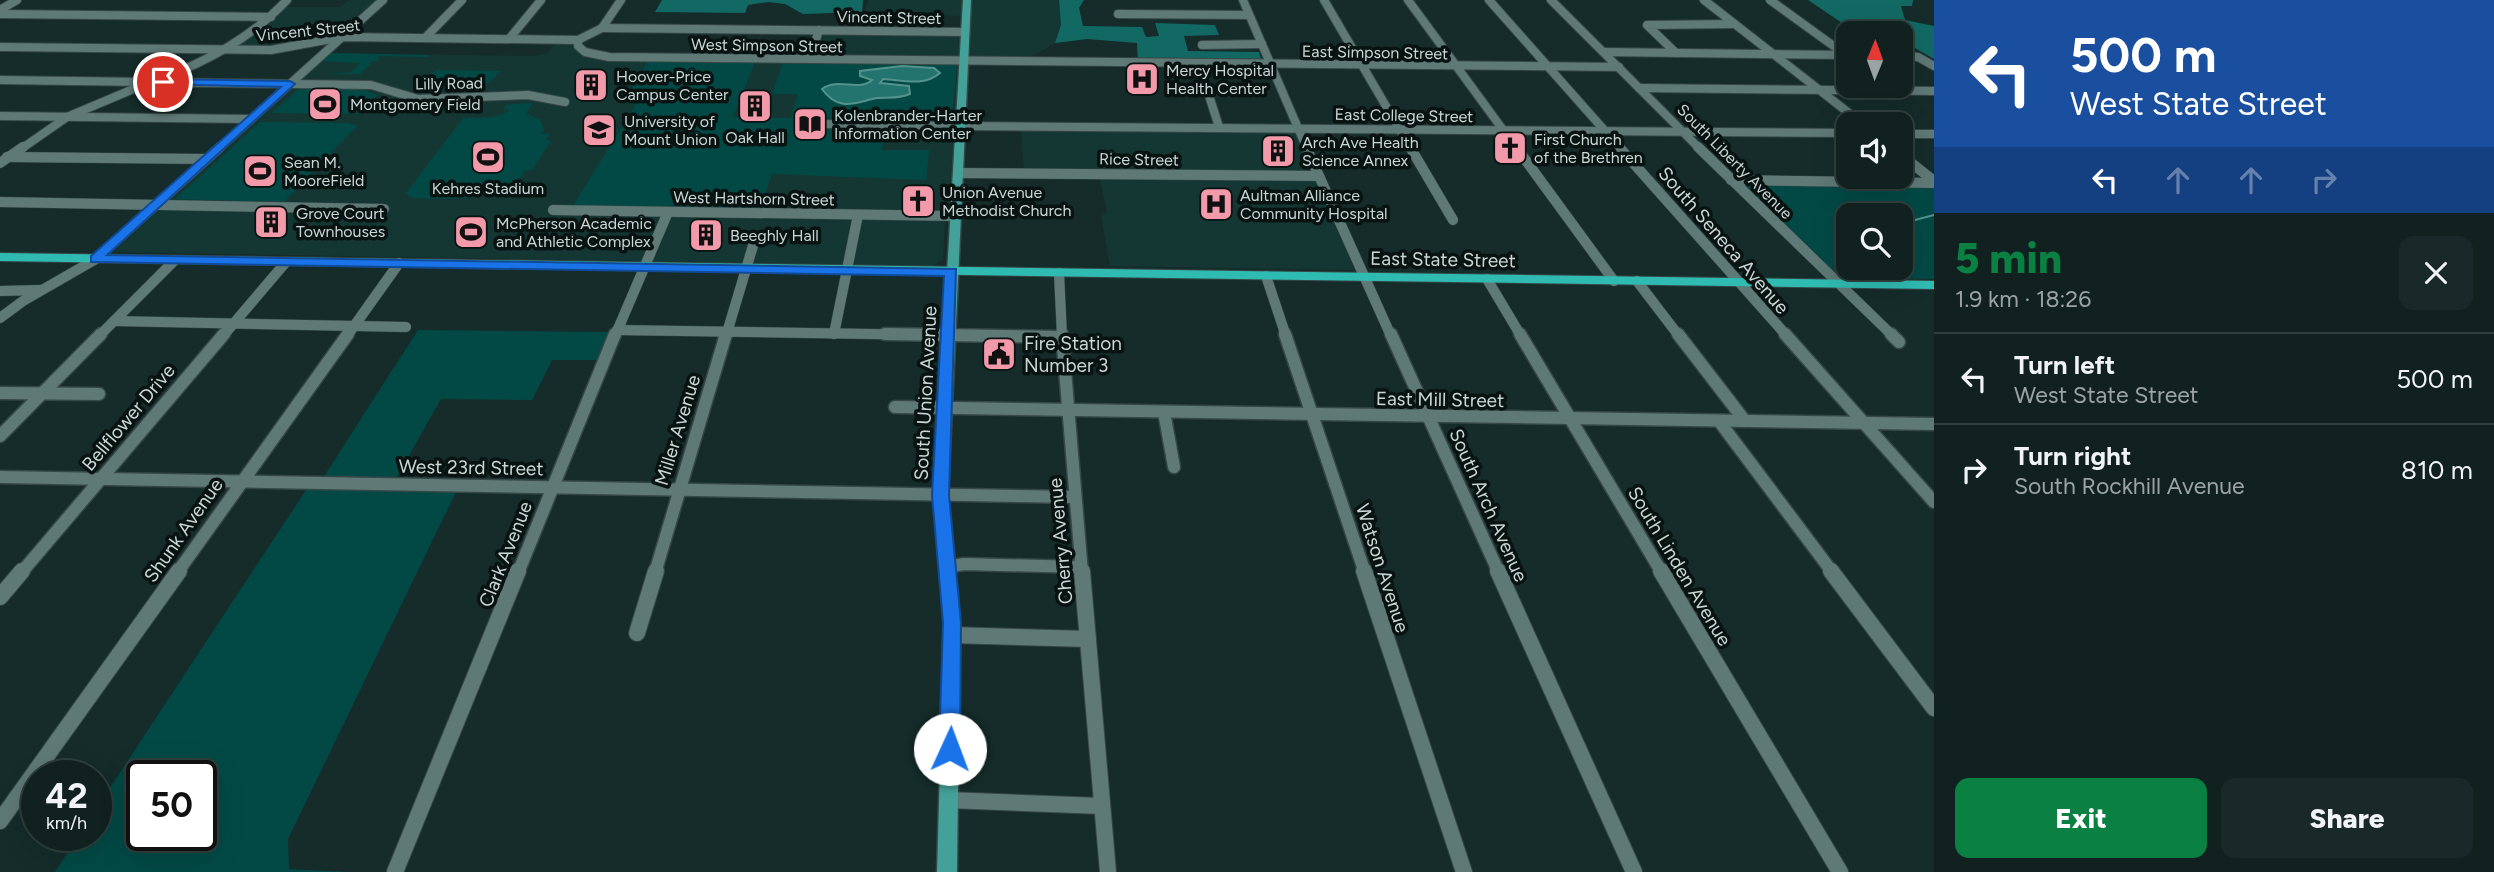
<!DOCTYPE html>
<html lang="en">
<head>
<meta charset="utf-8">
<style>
	body { margin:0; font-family:Figtree,sans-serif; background:#192929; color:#f1f3f6; height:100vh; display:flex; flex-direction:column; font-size:26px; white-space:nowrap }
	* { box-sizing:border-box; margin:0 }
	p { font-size:23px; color:#9ca3a5 }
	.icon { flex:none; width:38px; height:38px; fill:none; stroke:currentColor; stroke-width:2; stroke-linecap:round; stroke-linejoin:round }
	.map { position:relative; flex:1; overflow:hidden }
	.drawer { display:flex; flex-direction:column; background:#102120; width:560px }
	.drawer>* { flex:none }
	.guide { background:#1a4fa0; color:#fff; overflow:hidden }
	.needle { width:46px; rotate:1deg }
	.fabs { position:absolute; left:1836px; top:21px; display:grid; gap:14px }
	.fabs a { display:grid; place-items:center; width:77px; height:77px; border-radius:14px; background:#102120; box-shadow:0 7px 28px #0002,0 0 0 2px #303e3e; font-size:35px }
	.speed { position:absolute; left:21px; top:760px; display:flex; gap:14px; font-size:35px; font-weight:700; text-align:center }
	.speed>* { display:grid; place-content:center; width:91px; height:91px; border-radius:50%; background:#102120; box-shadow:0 7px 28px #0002,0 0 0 2px #303e3e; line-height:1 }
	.speed small { font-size:18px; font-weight:400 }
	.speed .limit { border:4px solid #111; border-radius:10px; background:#fff; color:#111 }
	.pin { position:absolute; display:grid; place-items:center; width:60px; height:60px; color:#fff; margin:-30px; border:4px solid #fff; border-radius:50%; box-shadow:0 2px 7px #0007 }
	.me { position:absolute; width:77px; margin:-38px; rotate:2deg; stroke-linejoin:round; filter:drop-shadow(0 0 5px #0008) }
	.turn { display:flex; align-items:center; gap:24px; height:147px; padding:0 21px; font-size:32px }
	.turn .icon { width:91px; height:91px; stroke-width:2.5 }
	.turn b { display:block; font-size:49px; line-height:60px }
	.lanes { display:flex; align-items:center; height:66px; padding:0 21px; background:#0003; justify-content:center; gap:35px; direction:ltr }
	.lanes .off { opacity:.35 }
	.round { display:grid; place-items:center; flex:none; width:74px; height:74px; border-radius:14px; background:#192929 }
	.summary { display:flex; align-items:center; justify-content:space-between; height:119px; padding:0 21px }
	h1 { font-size:42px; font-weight:800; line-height:52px; color:#0b8043 }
	.primary-button { display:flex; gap:14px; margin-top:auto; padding:14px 21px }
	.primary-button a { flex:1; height:80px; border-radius:14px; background:#0b8043; color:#fff; font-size:28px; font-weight:800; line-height:80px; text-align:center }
	.primary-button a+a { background:#192929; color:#f1f3f6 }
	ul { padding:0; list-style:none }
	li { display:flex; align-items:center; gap:21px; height:91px; padding:0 21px; border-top:2px solid #303e3e }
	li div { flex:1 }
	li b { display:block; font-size:26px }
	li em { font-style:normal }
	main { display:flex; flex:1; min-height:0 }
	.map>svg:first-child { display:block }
	.built { fill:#143734 }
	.green { fill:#024945; fill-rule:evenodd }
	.forest { fill:#126964 }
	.water { fill:#23746e; stroke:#55928d; stroke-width:2 }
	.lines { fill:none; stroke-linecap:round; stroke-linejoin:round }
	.stream { stroke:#55928d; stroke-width:2 }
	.minor-far3-casing { stroke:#354746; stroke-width:10 }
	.minor-far2-casing { stroke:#354746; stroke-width:11 }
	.minor-far1-casing { stroke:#354746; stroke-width:15 }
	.minor-casing { stroke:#354746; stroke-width:18 }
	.major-casing { stroke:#354746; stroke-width:3 }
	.highway-casing { stroke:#354746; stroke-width:2 }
	.minor-far3 { stroke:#5f7976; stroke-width:8 }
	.minor-far2 { stroke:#5f7976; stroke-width:10 }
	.minor-far1 { stroke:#5f7976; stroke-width:12 }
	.minor { stroke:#5f7976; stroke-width:16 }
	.major { fill:#43a19a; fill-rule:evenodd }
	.highway { fill:#30bbb2; fill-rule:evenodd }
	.route { fill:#1a73e8; stroke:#114b97; stroke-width:2 }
	.labels { text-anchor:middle; stroke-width:7; stroke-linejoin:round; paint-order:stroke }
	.far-street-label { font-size:16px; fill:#cad7d6; stroke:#091312 }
	.far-poi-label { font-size:16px; fill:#cad7d6; stroke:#091312; text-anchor:start }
	.street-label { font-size:19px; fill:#cad7d6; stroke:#091312 }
	.poi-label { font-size:19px; fill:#cad7d6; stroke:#091312; text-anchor:start }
</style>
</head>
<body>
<main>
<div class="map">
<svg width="1934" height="872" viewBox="0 0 1934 872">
	<rect width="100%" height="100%" fill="#152c2a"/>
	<g class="built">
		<path d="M349,0H379L339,36L290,48H234L267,25L285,7H340Z"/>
		<path d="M868,0H967L966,16L864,15Z"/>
		<path d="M970,0H1059L1061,25L1055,43L1024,61L971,59Z"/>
		<path d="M821,32L959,34L949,213L945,220L943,259L933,266L113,252L328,53L534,56L547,53L557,41L573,42L583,54L811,61Z"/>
		<path d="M1021,129L1294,132L1355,270L1110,266L1101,216L1107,212L1098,171H1024Z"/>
	</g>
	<g class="green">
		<path d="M328,53L430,55L428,57L379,56L378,61H373L360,74H327L351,72L360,63L320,61Z"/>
		<path d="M648,61L755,62L733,117L791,118L798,94H772L783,62L957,64L951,133H884L882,150H929L926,180L772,174L760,209L573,206L635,105L620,101L628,94Z"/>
		<path d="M435,70L501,71L487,84L426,82Z"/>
		<path d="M298,89H362L377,95L359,114L272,113Z"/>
		<path d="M533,103L526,113L540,120L544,129L542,134H550L546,140L551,141L532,170H526C503,204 448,199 411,198L406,193L463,118C479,117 499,120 510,109H503L506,105Z"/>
		<path d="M260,122L349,123L357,126L284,202L175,199Z"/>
		<path d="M1741,185H1934V279L1855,278L1832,271ZM1848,215H1900V268H1848Z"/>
		<path d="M418,330L608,332L597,360H552L532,400L441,399L390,489L456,492L288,839L289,869L351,872H55L79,835H96V809L314,478H323ZM142,775H201V835H142Z"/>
	</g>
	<g class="forest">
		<path d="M662,0H863L862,12L803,14L785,4L768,2L748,5L745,13L655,12Z"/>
		<path d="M1059,0H1084L1079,8L1083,26L1142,27L1146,37L1159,36L1155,23L1215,25L1219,35L1184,36L1188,51L1259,52L1262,62H1138L1137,43L1087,39L1055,43L1061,25Z"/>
		<path d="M1808,0H1913L1912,6H1901L1905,20L1934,26V59L1901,40L1900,33H1857Z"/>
	</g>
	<path class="water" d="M902,66L934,68L940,73C924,87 902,80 883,79L880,83L909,86L910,94C899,99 888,97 877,98C856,102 839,113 822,89C838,77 859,92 872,80L860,76V71Z"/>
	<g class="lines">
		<path class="stream" d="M1900,224L1934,215"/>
		<g class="minor-far3-casing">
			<g id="minor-far3">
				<path d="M1243,0L1307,149"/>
				<path d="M1324,0L1411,149"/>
				<path d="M1408,0L1517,149"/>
				<path d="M1489,0L1621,149"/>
				<path d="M1551,0L1700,149"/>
				<path d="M1704,0L1863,124"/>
				<path d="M1770,0L1846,55"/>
				<path d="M0,10L17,0"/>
				<path d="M0,14L271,17"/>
				<path d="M1118,14L1249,15"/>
				<path d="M602,28L965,32"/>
				<path d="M425,38L462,0"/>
				<path d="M509,39L541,0"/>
				<path d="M578,40V46L585,52L609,57L1619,67"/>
				<path d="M578,40L602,28L621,0"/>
				<path d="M1202,45L1262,44"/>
				<path d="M0,47L271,50L342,37L578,40"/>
				<path d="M1604,52L1848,55"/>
				<path d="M1676,53L1647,25L1734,24"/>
				<path d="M1900,56L1918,57L1934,66"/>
				<path d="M810,59L819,30"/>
				<path d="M1199,64L1219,127"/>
				<path d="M161,79C209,60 251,38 287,0"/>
				<path d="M0,80L371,85L418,99L528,95L565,102"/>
				<path d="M1639,88L1934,91"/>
				<path d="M0,116L251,119"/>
				<path d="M823,124L954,126"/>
				<path d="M961,126L1848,133"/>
				<path d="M1900,134H1934"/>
				<path d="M21,149L67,117L143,85"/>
				<path d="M218,149L383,0"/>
			</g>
		</g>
		<g class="minor-far2-casing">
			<g id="minor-far2">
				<path d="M1306,147L1391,336"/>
				<path d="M1410,147L1453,220"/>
				<path d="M1516,147L1614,281"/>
				<path d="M1619,147L1787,336"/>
				<path d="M1698,147L1893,336"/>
				<path d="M1900,154L1934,181"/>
				<path d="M7,157L206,159"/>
				<path d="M0,163L23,147"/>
				<path d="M958,173L1319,176"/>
				<path d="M1731,180L1934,183"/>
				<path d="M0,202L384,209"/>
				<path d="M553,210L955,216"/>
				<path d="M1059,273L1062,336"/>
				<path d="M1266,276L1286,336"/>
				<path d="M1487,279L1521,336"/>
				<path d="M1637,281L1679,336"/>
				<path d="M0,291L40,290"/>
				<path d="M0,318L23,301L96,259L220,147"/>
				<path d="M114,321L406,327"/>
				<path d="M617,330L996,336"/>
				<path d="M834,334L858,215"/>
				<path d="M99,336L175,260"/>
				<path d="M223,336L286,262"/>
				<path d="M347,336L399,263"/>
				<path d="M615,336L668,212"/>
				<path d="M726,336L755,239"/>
			</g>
		</g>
		<g class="minor-far1-casing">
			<g id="minor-far1">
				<path d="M885,334L1062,337"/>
				<path d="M1062,334L1082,573"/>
				<path d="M1285,334L1365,573"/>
				<path d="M1391,334L1499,573"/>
				<path d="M1520,334L1662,573"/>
				<path d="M1678,334L1745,421"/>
				<path d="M1785,334L1934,502"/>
				<path d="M1891,334L1899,342"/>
				<path d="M0,393L99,394"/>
				<path d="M895,407L1934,424"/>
				<path d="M1164,412L1174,467"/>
				<path d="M1719,421L1833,573"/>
				<path d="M0,436L101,334"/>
				<path d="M0,477L1075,497"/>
				<path d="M947,567L964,564L1081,567"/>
				<path d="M21,573L224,334"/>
				<path d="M177,573L348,334"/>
				<path d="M518,573L615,334"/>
				<path d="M655,573L726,334"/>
			</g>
		</g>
		<g class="minor-casing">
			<g id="minor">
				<path d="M1082,571L1108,872"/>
				<path d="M1364,571L1464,872"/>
				<path d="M1498,571L1634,872"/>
				<path d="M1661,571L1840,872"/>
				<path d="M1831,571L1934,708"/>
				<path d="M0,597L22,571"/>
				<path d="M637,633L656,571"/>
				<path d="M952,635L1088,639"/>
				<path d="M948,800L1102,806"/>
				<path d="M0,821L179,571"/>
				<path d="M395,872L518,571"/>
			</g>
		</g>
		<g class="major-casing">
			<path id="major" d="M963,0H971L948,495L960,623L957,872H937L944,623L934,495Z"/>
		</g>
		<g class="highway-casing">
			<path id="highway" d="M0,253L1934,281V289L0,261Z"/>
		</g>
		<use href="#minor-far3" class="minor-far3"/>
		<use href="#minor-far2" class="minor-far2"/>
		<use href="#minor-far1" class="minor-far1"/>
		<use href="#minor" class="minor"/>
		<use href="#major" class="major"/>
		<use href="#highway" class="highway"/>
	</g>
	<path class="route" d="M163,79L290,81L295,84L107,255L956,269L949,495L961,623L960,749L957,756L950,758L942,756L939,749L943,623L932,495L944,276L91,262V256L281,87L159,84L158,82Z"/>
	<defs>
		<g id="hospital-square" transform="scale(1.75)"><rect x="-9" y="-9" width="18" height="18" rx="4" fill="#f39aaa" stroke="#091312"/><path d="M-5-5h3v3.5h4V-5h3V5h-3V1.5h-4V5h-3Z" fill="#111"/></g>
		<g id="building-square" transform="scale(1.75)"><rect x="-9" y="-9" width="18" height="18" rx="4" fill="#f39aaa" stroke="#091312"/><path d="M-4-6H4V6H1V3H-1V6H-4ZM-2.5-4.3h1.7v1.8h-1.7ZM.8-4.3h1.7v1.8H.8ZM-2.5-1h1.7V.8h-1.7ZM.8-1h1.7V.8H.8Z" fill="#111"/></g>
		<g id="stadium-square" transform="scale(1.75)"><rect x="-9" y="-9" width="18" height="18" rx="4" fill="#f39aaa" stroke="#091312"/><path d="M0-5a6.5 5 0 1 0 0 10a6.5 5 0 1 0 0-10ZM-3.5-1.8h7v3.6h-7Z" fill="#111"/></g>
		<g id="library-square" transform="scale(1.75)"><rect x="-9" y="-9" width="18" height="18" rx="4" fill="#f39aaa" stroke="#091312"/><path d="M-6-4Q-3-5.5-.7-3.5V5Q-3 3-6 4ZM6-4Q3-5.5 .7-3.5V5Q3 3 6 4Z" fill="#111"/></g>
		<g id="university-square" transform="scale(1.75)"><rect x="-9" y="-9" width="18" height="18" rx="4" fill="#f39aaa" stroke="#091312"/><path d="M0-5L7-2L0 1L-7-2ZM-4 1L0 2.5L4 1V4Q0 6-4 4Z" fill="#111"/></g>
		<g id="church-square" transform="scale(1.75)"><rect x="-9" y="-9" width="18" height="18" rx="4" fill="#f39aaa" stroke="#091312"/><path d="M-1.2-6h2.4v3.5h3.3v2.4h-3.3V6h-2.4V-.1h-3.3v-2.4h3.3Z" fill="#111"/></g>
		<g id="civic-square" transform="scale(1.75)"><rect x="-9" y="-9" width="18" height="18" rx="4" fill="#f39aaa" stroke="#091312"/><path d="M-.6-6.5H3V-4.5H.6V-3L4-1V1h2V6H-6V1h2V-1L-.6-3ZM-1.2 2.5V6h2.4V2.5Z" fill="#111"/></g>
	</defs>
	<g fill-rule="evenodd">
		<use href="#hospital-square" x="1142" y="79"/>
		<use href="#building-square" x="591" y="85"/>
		<use href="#stadium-square" x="325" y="104"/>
		<use href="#building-square" x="755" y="106"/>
		<use href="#library-square" x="810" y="124"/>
		<use href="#university-square" x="599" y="130"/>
		<use href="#church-square" x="1510" y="148"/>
		<use href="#building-square" x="1278" y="151"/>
		<use href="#stadium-square" x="488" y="157"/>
		<use href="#stadium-square" x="260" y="171"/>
		<use href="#church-square" x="918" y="201"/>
		<use href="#hospital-square" x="1216" y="204"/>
		<use href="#building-square" x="271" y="222"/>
		<use href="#stadium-square" x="471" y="232"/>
		<use href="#building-square" x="706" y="235"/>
		<use href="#civic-square" x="999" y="354"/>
	</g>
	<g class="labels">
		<g class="far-street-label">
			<text transform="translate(889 17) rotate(1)" y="6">Vincent Street</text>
			<text transform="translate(308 30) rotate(-6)" y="6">Vincent Street</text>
			<text transform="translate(767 45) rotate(1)" y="6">West Simpson Street</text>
			<text transform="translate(1375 52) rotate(1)" y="6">East Simpson Street</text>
			<text transform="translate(449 83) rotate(-1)" y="6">Lilly Road</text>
			<text transform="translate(1404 115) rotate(1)" y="6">East College Street</text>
			<text transform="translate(1139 159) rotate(1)" y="6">Rice Street</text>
			<text transform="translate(1735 161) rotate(45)" y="6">South Liberty Avenue</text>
			<text transform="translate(754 198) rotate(1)" y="6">West Hartshorn Street</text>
		</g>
		<g class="far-poi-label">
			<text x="1166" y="76">Mercy Hospital<tspan x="1166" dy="18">Health Center</tspan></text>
			<text x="616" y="82">Hoover-Price<tspan x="616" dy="18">Campus Center</tspan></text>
			<text x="350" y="110">Montgomery Field</text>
			<text x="834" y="121">Kolenbrander-Harter<tspan x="834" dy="18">Information Center</tspan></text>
			<text x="624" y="127">University of<tspan x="624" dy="18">Mount Union</tspan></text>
			<text x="755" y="143" text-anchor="middle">Oak Hall</text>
			<text x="1534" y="145">First Church<tspan x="1534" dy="18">of the Brethren</tspan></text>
			<text x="1302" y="148">Arch Ave Health<tspan x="1302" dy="18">Science Annex</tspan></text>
			<text x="284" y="168">Sean M.<tspan x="284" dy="18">MooreField</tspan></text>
			<text x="488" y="194" text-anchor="middle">Kehres Stadium</text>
			<text x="942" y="198">Union Avenue<tspan x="942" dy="18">Methodist Church</tspan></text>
			<text x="1240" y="201">Aultman Alliance<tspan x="1240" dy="18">Community Hospital</tspan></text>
			<text x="296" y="219">Grove Court<tspan x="296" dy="18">Townhouses</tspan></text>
			<text x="496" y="229">McPherson Academic<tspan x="496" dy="18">and Athletic Complex</tspan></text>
			<text x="730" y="241">Beeghly Hall</text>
		</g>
		<g class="street-label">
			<text transform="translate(1724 240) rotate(49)" y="7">South Seneca Avenue</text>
			<text transform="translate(1443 259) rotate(1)" y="7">East State Street</text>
			<text transform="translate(925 393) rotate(-87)" y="7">South Union Avenue</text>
			<text transform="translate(1440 399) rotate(1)" y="7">East Mill Street</text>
			<text transform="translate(128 417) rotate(-50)" y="7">Bellflower Drive</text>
			<text transform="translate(677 430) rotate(-73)" y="7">Miller Avenue</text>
			<text transform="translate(471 467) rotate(1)" y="7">West 23rd Street</text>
			<text transform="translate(1489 505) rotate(66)" y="7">South Arch Avenue</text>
			<text transform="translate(183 530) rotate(-55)" y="7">Shunk Avenue</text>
			<text transform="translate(1060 541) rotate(-95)" y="7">Cherry Avenue</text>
			<text transform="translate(505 554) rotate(-68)" y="7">Clark Avenue</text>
			<text transform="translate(1680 566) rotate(59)" y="7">South Linden Avenue</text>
			<text transform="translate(1383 568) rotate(72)" y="7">Watson Avenue</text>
		</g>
		<g class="poi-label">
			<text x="1024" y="350">Fire Station<tspan x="1024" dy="22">Number 3</tspan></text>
		</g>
	</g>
</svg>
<div class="fabs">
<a><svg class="needle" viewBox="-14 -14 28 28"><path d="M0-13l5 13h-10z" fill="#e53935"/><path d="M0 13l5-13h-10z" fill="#9ca3a5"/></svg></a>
<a><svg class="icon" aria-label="sound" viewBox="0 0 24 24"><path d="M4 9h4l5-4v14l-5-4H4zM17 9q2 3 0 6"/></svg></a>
<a><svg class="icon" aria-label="search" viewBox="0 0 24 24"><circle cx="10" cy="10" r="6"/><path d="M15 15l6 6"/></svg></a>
</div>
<div class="speed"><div>42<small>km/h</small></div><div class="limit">50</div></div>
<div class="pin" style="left:163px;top:82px;background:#d93025"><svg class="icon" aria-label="arrive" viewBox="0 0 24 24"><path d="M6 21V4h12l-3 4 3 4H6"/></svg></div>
<svg class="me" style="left:950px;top:749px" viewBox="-20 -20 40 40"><circle r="19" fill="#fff"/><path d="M0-13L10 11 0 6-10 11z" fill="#1a73e8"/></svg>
</div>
<section class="drawer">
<div class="guide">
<div class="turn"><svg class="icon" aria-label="left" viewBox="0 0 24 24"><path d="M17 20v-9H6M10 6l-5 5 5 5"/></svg><div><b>500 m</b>West State Street</div></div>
<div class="lanes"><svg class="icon" aria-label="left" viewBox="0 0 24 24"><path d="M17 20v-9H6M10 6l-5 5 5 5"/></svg><svg class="icon off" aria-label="ahead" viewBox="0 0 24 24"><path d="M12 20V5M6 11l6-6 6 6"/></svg><svg class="icon off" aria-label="ahead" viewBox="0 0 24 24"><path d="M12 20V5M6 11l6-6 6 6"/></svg><svg class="icon off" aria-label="right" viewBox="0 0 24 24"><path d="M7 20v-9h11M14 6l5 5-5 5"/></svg></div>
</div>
<div class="summary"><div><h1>5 min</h1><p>1.9 km · 18:26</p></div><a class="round"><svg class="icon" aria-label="close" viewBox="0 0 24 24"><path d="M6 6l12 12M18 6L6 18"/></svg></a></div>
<ul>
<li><svg class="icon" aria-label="left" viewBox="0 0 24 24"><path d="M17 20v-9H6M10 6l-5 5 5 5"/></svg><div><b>Turn left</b><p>West State Street</p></div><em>500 m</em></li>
<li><svg class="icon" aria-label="right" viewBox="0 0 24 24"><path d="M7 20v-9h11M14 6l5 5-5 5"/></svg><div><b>Turn right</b><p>South Rockhill Avenue</p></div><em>810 m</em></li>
</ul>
<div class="primary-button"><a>Exit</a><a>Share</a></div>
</section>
</main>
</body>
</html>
